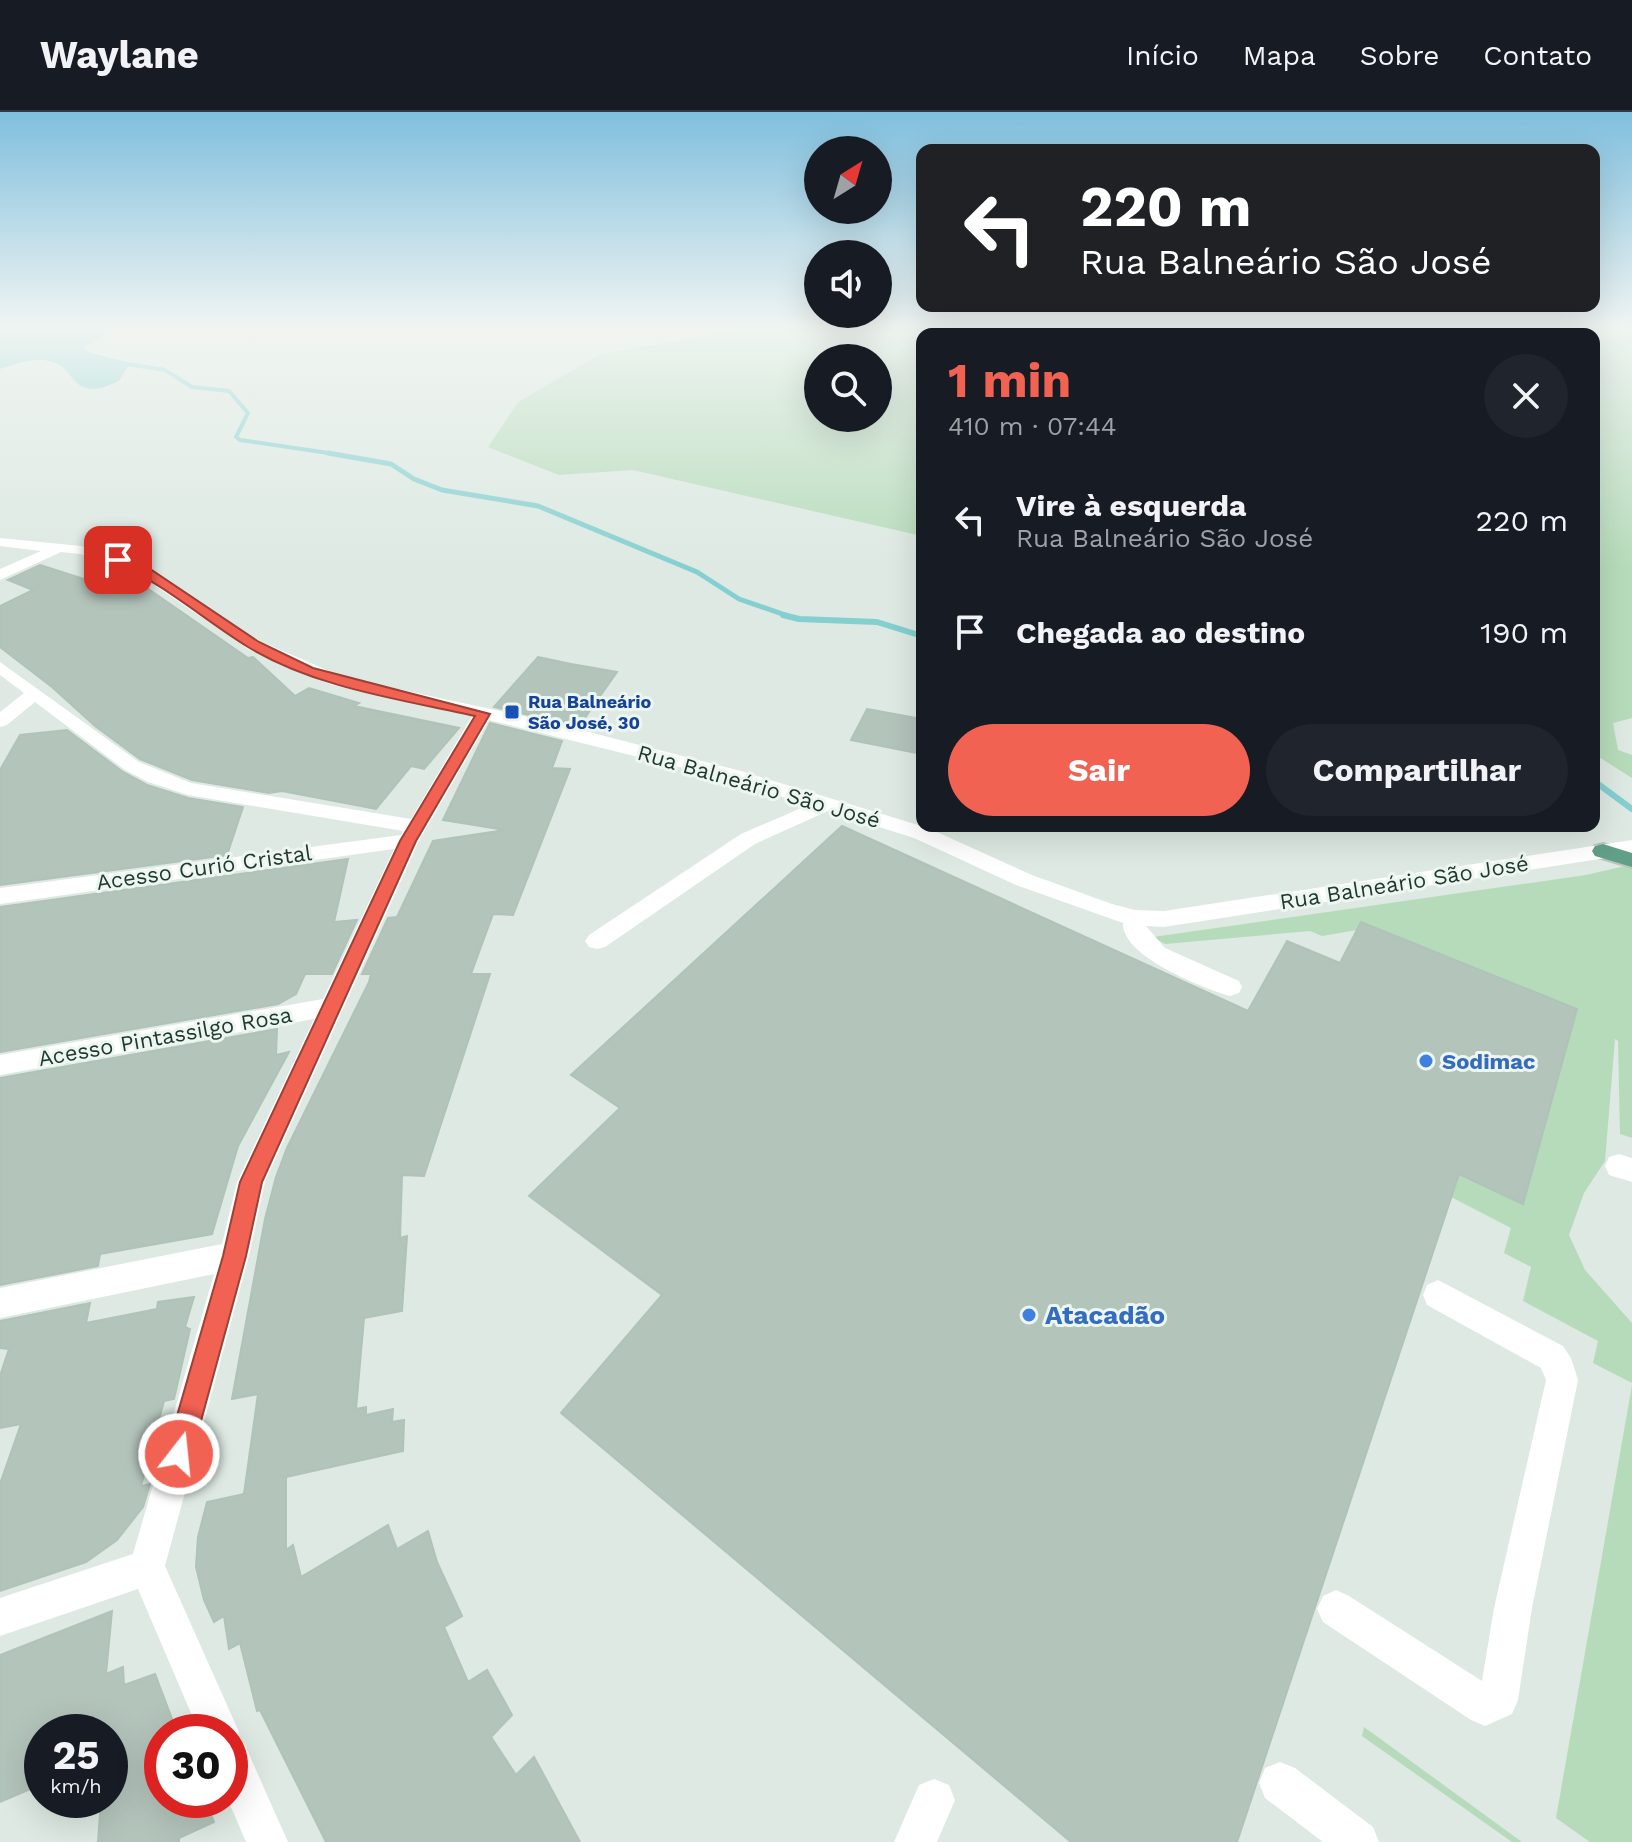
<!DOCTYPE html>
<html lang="pt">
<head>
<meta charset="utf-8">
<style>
	body { margin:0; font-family:"Work Sans",sans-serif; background:#20242c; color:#f1f3f6; height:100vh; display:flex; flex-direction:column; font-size:30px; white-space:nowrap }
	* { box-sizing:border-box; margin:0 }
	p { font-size:26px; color:#9ea1a6 }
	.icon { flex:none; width:44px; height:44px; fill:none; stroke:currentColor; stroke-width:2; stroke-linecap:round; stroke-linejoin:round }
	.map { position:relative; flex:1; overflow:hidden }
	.drawer { position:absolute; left:916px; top:216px; width:684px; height:504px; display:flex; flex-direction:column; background:#171b24; border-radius:16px; box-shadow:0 8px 32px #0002 }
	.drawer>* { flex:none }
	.guide { position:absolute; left:916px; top:32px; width:684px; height:168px; border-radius:16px; box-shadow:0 8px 32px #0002; background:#202124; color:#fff; overflow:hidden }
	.needle { width:52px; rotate:37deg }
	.buttons { position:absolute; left:804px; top:24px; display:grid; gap:16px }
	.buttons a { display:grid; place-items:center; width:88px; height:88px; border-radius:50%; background:#171b24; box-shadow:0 8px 32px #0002; font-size:40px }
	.speed { position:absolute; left:24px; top:1602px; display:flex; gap:16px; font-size:40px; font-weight:700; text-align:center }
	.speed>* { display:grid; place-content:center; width:104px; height:104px; border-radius:50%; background:#171b24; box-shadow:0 8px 32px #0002; line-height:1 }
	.speed small { font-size:20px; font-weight:400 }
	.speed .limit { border:12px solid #d22; background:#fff; color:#111 }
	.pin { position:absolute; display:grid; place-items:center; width:68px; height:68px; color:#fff; margin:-34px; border-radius:16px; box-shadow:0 4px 12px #0006 }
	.me { position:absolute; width:88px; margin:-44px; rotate:16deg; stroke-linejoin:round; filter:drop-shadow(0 0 6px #0008) }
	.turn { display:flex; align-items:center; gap:28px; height:168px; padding:0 32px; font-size:36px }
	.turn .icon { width:104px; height:104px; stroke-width:2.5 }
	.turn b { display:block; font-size:56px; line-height:68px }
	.round { display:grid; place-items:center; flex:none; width:84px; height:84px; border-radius:42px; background:#20242c }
	.headline { display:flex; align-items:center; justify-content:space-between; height:136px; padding:0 32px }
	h1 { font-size:48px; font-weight:700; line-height:60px; color:#f26253 }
	.primary-button { display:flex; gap:16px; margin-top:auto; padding:16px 32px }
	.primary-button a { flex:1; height:92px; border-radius:48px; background:#f26253; color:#fff; font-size:32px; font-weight:700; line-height:92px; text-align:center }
	.primary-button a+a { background:#20242c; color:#f1f3f6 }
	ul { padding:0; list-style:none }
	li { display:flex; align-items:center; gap:24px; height:112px; padding:0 32px }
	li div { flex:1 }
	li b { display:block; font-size:30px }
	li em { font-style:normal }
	header { display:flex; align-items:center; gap:48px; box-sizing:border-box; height:112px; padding:0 40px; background:#171b24; border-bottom:2px solid #363941 }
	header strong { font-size:38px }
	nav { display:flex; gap:44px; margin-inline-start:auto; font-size:28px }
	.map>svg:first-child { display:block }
	.green { fill:#b6dbba; fill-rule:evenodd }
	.water { fill:#84cfd0 }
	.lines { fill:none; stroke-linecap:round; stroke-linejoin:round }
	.stream-far2 { stroke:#84cfd0; stroke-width:4 }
	.stream-far1 { stroke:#84cfd0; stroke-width:5 }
	.stream { stroke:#84cfd0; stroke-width:6 }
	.building { fill:#b3c4bb; stroke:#b0c3b8; stroke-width:2 }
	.major-casing { stroke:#bcc4c0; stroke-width:4 }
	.minor { fill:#fff; fill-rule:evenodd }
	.major { fill:#619f86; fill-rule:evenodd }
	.route { fill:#f26253; stroke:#9d4036; stroke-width:2 }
	.transit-dot { fill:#1a4fb4; stroke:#edf6f1; stroke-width:3 }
	.shop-dot { fill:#3f7fe0; stroke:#edf6f1; stroke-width:3 }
	.labels { text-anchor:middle; stroke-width:6; stroke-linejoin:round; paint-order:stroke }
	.far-transit-label { font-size:18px; font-weight:bold; fill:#164399; stroke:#edf6f1; text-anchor:start }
	.street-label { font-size:22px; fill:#1f392e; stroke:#edf6f1 }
	.shop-label { font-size:22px; font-weight:bold; fill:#366cbe; stroke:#edf6f1; text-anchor:start }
	.near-shop-label { font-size:26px; font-weight:bold; fill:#366cbe; stroke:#edf6f1; text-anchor:start }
</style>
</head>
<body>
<header>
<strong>Waylane</strong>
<nav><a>Início</a><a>Mapa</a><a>Sobre</a><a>Contato</a></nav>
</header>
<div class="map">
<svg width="1632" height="1730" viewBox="0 0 1632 1730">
	<rect width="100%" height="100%" fill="#dde9e2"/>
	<g class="green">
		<path d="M753,215H1632V606L1613,611L1618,638L1632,643V666L1594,642V222H922V424L633,358L559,363L488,335L518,290L599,243ZM878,246V306H818V246Z"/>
		<path d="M1625,754L1632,755V1026L1620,1022L1618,929L1615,927L1605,1049L1584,1081L1569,1123L1585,1158L1632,1211V1271L1593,1251L1598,1229L1523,1189L1531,1155L1504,1141L1511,1116L1451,1085L1459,1062L1523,1092L1577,897L1361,810L1357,818L1322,824L1310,819L1165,832L1153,825L1586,763Z"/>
		<path d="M1632,1273V1730H1590L1556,1706Z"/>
		<path d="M1364,1615L1522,1730H1512L1362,1624Z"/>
	</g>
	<path class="water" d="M0,215H119L85,235L88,240L130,251L119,269C103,276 87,283 74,268C70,264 66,257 61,254C43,242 18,251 0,257Z"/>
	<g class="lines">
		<path class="stream-far2" d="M120,251L165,258L192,275L229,279L248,301L236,325L240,328L342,343"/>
		<path class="stream-far1" d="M328,341L391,352L414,367L442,378L538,394L697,460L739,487L791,505"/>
		<g class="stream">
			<path d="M783,503L799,507L877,510L922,524"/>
			<path d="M1594,669L1632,697"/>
		</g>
	</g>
	<g class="building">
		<path d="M40,453L93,470L124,460L248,546L253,545L295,584L309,576L359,591L354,594L459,616L424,657L411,654L376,697L282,679L269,681L192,668L140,647L95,614L52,575L0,535V494L33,478L8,468Z"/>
		<path d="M538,545L571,552L617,560L582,610L570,608L569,612L494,595Z"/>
		<path d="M867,597L922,607V642L851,628Z"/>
		<path d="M490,611L562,629L552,656L570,657L513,803L493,802L471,862H490L424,1064L402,1063L400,1126L407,1124L402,1199L364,1206L356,1297L366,1295V1303L393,1297L392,1310L404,1308L403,1339L286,1365V1438L293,1433L301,1465L388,1413L397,1437L428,1419L437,1450L462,1504L444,1515L468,1570L487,1558L512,1603L491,1625L516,1663L534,1645L580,1730H326L260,1598L257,1599L240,1531L229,1537L224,1504L214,1510L204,1488L196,1455L198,1425L207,1390L244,1382L258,1282L232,1287L265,1107L276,1065L287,1036L369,870L371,862H362L388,806L397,805L433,729L505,718L443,708Z"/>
		<path d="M67,618L123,660L147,673L188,686L243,695L227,743L0,773V658L20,623Z"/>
		<path d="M842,714L1248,899L1287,829L1340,851L1361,810L1577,897L1523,1092L1459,1062L1237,1730H1071L561,1301L662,1183L529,1084L620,996L571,963Z"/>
		<path d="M348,747L334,810L357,808L332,862H305L296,882L278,892L0,940V795Z"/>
		<path d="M277,917L276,943L289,940L238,1034L212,1122L100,1142L98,1154L0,1173V966Z"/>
		<path d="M194,1185L185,1215L190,1217L174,1287L164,1289L141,1374L150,1372L143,1395L117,1428L86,1450L0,1479V1372L21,1312L0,1316V1264L9,1237L0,1236V1209L90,1191L86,1211L157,1197L158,1190Z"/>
		<path d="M112,1499L106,1562L123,1555L124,1573L155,1562L177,1620H162V1688H205L214,1710L179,1726V1730H98L101,1688H110V1620H42V1672L0,1690V1543Z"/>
	</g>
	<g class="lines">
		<g class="major-casing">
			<path id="major" d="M1603,732L1632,741V755L1595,744L1592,739L1595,734Z"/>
		</g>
		<g class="minor">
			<path d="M0,426L81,434L141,451L260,529L343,565L546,609L741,659L928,716L1032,763L1112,792L1135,798L1164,799L1632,728V742L1164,815L1146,814L1165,836L1239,869L1242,875L1239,881L1230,884C1203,876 1121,844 1123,811L1016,773L914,726L828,699L755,732L605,835L597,837L589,835L585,829L589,823L741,722L808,693L727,667L489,608L419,729L265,1070L249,1144L165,1454L239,1620L236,1627L244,1631L288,1730H246L228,1688L230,1620H199L138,1477L0,1524V1486L133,1442L214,1162L0,1206V1176L222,1132L237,1070L314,907L0,963V943L323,887L394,737L0,792V776L401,723L403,719L188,683L148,670L125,658L35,590L7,613L0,615V600L24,581L0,563V550L139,650L191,671L411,707L472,604L332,573L248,537L131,457L80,442L61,440L0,468V457L41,439L0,434Z"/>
			<path d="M1619,1042L1632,1046V1070L1609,1063L1605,1054L1609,1045Z"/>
			<path d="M1438,1168L1563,1234L1571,1246L1578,1268L1532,1496L1518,1588L1512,1602L1485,1614L1471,1608L1323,1510L1317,1497L1323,1484L1336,1478L1349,1484L1482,1569L1494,1496L1546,1268L1541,1256L1427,1193L1423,1183L1427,1173Z"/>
			<path d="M1280,1650L1295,1656L1373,1715L1379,1730H1323L1265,1686L1259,1671L1265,1656Z"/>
			<path d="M934,1667L949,1673L955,1688L937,1730H894L919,1673Z"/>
		</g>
		<use href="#major" class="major"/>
	</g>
	<linearGradient id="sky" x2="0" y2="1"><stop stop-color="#80bfde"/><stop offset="0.47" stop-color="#f0f5f2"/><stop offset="1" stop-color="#f0f5f2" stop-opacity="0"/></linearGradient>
	<rect width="1632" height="457" fill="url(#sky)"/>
	<path class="route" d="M118,444L150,457L259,530L313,556L490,602L416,729L262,1070L246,1144L192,1342L188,1351L179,1355L169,1351L166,1342L223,1144L240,1070L400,729L475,604C399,587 316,576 248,535C203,507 163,471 114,450V445Z"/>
	<rect class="transit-dot" x="504" y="592" width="16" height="16" rx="4"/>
	<g class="shop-dot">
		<circle cx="1426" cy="949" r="8"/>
		<circle cx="1029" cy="1203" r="8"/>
	</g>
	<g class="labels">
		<g class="far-transit-label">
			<text x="528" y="596">Rua Balneário<tspan x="528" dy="21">São José, 30</tspan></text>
		</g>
		<g class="street-label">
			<text transform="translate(759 674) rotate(16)" y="8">Rua Balneário São José</text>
			<text transform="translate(204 755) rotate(-8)" y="8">Acesso Curió Cristal</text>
			<text transform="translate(1404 770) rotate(-9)" y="8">Rua Balneário São José</text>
			<text transform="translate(165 924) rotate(-10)" y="8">Acesso Pintassilgo Rosa</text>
		</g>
		<g class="shop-label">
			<text x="1442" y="957">Sodimac</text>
		</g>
		<g class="near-shop-label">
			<text x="1045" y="1212">Atacadão</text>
		</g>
	</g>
</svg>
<div class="buttons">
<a><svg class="needle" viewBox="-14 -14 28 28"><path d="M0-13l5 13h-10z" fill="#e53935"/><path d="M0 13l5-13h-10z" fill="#9ea1a6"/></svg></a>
<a><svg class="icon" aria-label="sound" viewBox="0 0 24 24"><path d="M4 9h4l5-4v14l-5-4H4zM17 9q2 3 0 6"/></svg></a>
<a><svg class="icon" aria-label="search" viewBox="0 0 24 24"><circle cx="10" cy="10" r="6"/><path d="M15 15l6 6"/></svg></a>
</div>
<div class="speed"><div>25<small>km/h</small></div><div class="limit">30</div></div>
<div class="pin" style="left:118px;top:448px;background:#d93025"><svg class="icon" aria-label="arrive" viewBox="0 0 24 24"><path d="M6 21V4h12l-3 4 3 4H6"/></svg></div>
<svg class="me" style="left:179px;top:1342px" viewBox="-20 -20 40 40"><circle r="17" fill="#f26253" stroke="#fff" stroke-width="3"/><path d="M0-11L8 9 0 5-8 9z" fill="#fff"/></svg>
<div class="guide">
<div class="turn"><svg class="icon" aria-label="left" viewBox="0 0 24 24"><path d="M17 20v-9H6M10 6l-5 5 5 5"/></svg><div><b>220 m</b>Rua Balneário São José</div></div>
</div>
<section class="drawer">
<div class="headline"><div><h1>1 min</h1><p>410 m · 07:44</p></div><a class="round"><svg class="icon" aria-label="close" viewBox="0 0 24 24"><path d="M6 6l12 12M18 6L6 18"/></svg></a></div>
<ul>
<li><svg class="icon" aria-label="left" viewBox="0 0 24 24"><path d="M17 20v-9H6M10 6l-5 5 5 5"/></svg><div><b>Vire à esquerda</b><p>Rua Balneário São José</p></div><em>220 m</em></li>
<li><svg class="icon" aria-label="arrive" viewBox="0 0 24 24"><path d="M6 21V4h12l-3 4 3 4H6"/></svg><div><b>Chegada ao destino</b></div><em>190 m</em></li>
</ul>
<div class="primary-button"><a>Sair</a><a>Compartilhar</a></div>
</section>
</div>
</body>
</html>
